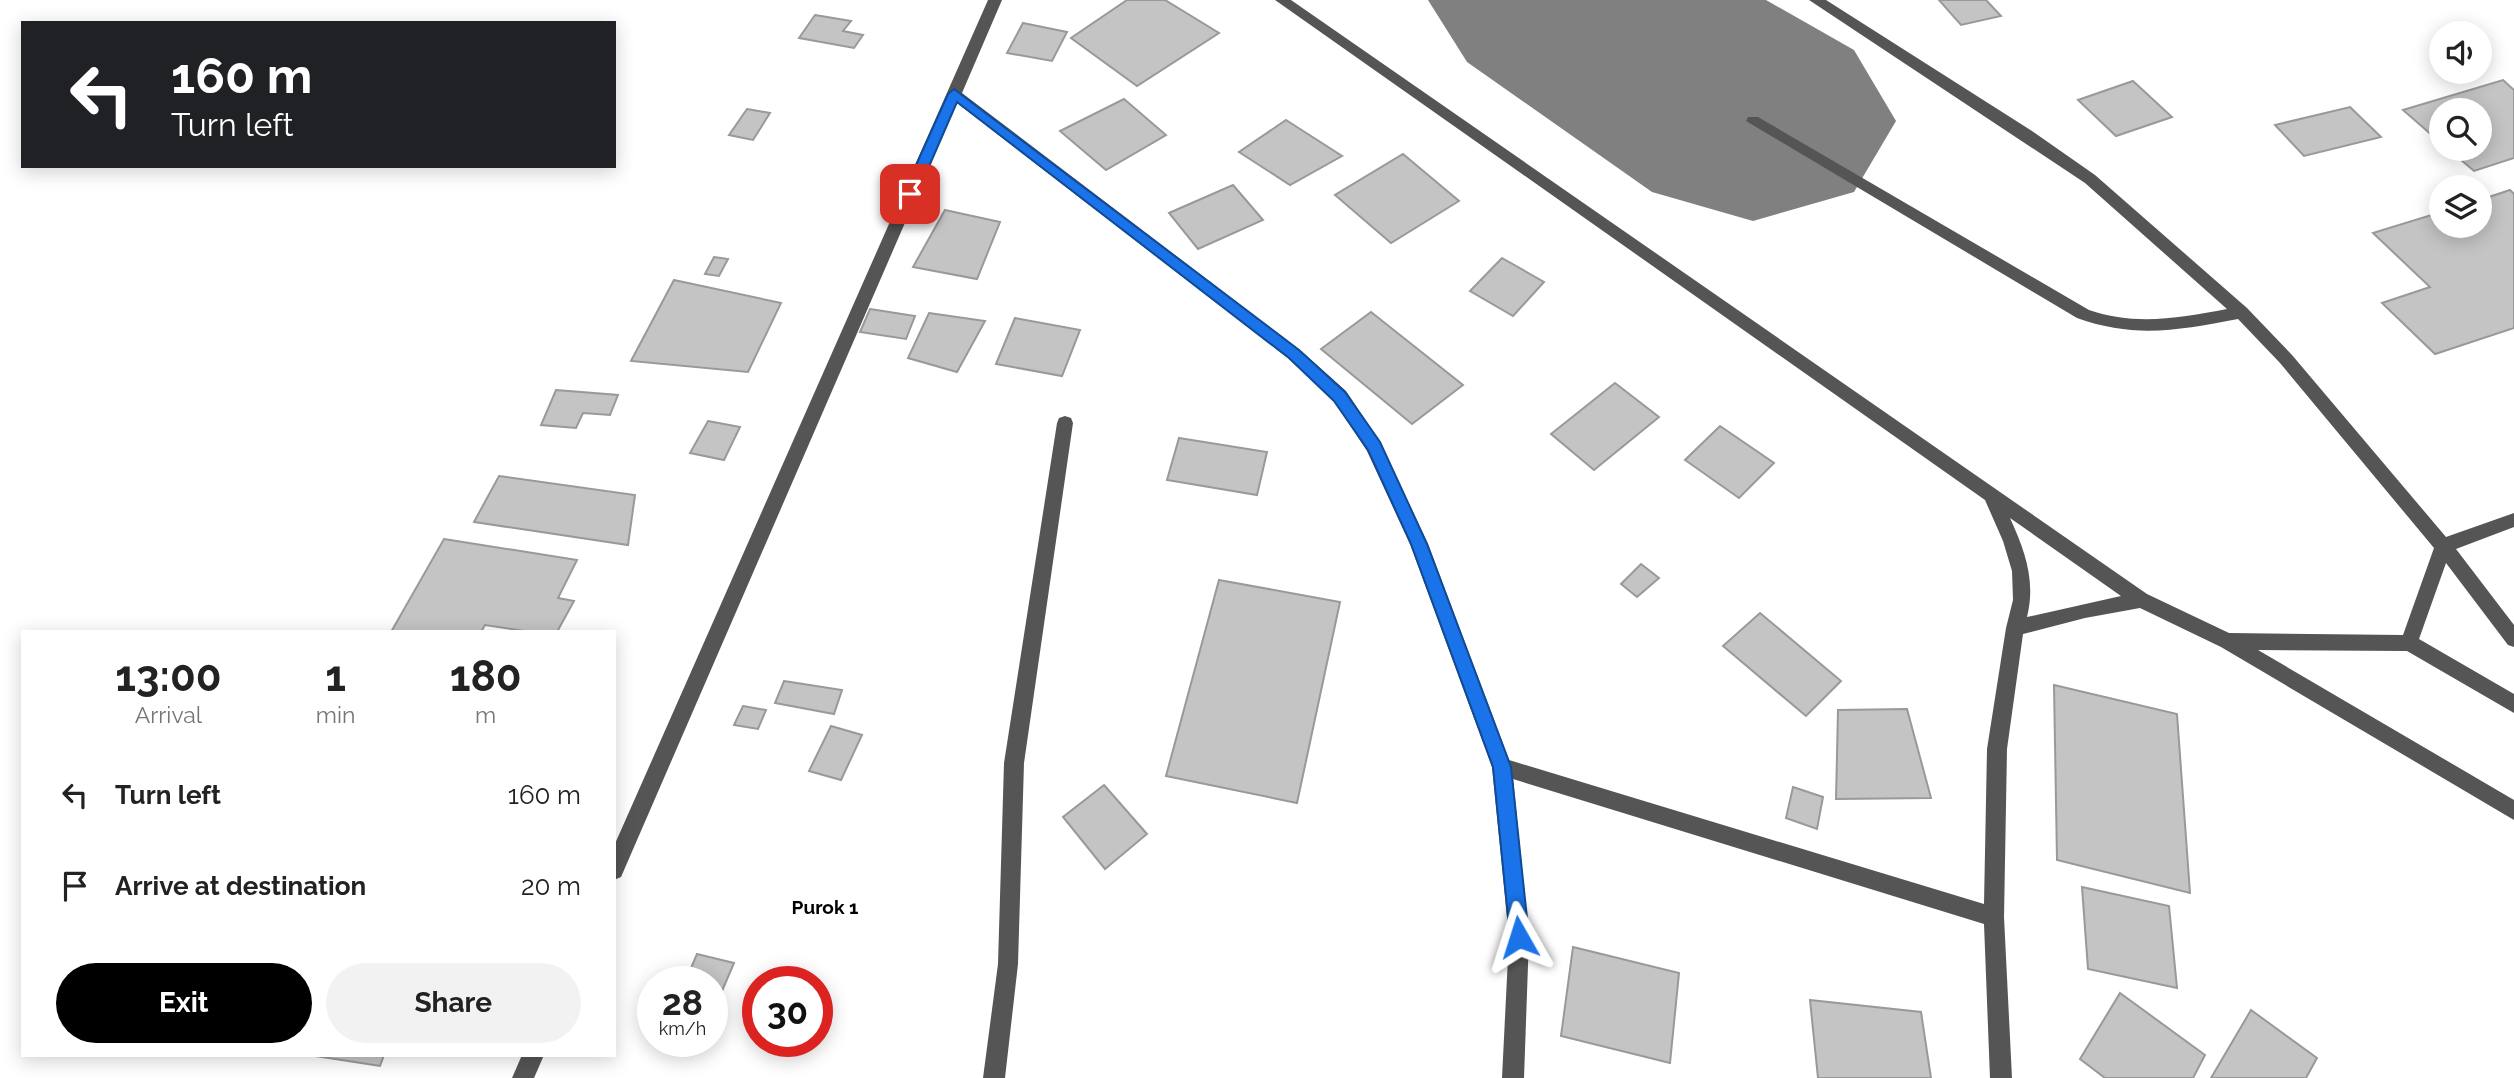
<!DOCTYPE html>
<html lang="en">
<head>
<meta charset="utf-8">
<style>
	body { margin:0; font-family:Raleway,sans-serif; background:#f2f2f2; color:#222; height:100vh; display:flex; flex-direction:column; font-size:26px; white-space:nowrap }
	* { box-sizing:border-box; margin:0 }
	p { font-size:23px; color:#767676 }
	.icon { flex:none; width:38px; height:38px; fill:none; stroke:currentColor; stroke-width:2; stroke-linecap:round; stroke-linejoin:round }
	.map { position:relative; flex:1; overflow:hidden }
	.details { position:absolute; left:21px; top:630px; width:595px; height:427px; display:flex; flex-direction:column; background:#fff; border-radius:0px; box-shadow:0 4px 18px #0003 }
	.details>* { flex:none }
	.hud { position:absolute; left:21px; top:21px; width:595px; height:147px; border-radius:0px; box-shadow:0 4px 18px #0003; background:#202124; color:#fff; overflow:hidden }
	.tools { position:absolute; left:2429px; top:21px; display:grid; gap:14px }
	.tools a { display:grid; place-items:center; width:63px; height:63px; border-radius:50%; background:#fff; box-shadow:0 4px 18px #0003; font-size:35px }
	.speed { position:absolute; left:637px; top:966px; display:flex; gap:14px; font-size:35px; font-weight:700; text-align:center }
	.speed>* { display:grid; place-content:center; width:91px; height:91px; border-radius:50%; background:#fff; box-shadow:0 4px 18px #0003; line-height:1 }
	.speed small { font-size:18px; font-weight:400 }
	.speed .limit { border:10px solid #d22; background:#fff; color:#111 }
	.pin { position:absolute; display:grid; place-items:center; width:60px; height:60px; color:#fff; margin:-30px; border-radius:14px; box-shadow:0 4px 10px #0006 }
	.me { position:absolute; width:77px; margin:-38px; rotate:354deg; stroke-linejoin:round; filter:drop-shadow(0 0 5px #0008) }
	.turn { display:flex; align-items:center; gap:24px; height:147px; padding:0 35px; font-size:32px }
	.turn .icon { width:91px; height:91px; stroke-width:2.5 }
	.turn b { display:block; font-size:49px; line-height:60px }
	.eta { display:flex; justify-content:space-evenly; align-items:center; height:119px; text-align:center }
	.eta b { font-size:42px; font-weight:700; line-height:49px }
	.cta { display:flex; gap:14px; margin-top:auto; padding:14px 35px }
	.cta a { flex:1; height:80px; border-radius:42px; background:#000; color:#fff; font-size:28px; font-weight:700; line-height:80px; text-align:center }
	.cta a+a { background:#f2f2f2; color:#222 }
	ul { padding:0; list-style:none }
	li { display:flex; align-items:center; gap:21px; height:91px; padding:0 35px }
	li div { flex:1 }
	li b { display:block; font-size:26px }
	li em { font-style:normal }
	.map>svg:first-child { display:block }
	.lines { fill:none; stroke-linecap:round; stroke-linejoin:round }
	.runway { fill:#808080; fill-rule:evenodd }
	.building { fill:#c4c4c4; stroke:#999; stroke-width:2 }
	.minor { fill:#555; fill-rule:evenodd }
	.route { fill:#1a73e8; stroke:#114b97; stroke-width:2 }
	.labels { text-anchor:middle; stroke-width:5; stroke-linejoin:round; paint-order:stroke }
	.neighbourhood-label { font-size:19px; font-weight:bold; fill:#000; stroke:#fff }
</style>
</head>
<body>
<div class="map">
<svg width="2514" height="1078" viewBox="0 0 2514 1078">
	<rect width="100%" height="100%" fill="#fff"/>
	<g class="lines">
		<path class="runway" d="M1428,0H1766L1854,50L1896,121L1854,192L1753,221L1652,192L1467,62Z"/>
	</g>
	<g class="building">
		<path d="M1127,0H1165L1219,33L1137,86L1071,38Z"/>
		<path d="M1939,0H1986L2001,16L1961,25Z"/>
		<path d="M815,15L851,21L843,31L863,35L854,48L799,38Z"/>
		<path d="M1023,23L1067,32L1052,61L1007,53Z"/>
		<path d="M2503,80L2514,90V158L2474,171L2448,149H2480V110H2441V143L2403,110Z"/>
		<path d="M2133,81L2172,117L2116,136L2078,100Z"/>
		<path d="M1124,99L1166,135L1106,170L1060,131Z"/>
		<path d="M2350,107L2381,137L2304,156L2275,125Z"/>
		<path d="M747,109L770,113L753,140L729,135Z"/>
		<path d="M1286,120L1342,156L1290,185L1239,152Z"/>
		<path d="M1403,154L1459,201L1391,243L1335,195Z"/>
		<path d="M1233,185L1263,220L1198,249L1169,213Z"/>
		<path d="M2510,190L2514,194V328L2435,354L2382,303L2430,287L2373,233L2441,212V226H2480V200Z"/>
		<path d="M945,210L1000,222L977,279L913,267Z"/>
		<path d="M714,257L728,259L719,276L705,274Z"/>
		<path d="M1502,258L1544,282L1513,316L1470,291Z"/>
		<path d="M674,280L781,303L748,372L631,361Z"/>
		<path d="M870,309L915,316L906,339L860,332Z"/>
		<path d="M1371,312L1463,385L1412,424L1321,349Z"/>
		<path d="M929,313L985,321L957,372L908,358Z"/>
		<path d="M1015,318L1080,330L1062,376L996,364Z"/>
		<path d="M1615,383L1659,417L1594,470L1551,434Z"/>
		<path d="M556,390L618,395L610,415L583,413L576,428L541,425Z"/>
		<path d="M708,421L740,427L724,460L690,453Z"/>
		<path d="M1720,426L1774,463L1739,498L1685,460Z"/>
		<path d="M1179,438L1267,452L1257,495L1167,480Z"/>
		<path d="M499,476L635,495L628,545L474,522Z"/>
		<path d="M444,539L577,560L558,598L574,601L557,632H531L485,625L481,632H391Z"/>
		<path d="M1641,564L1659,578L1637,597L1621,584Z"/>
		<path d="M1219,580L1340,602L1297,803L1166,776Z"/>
		<path d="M1760,613L1841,681L1806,716L1723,646Z"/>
		<path d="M784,681L842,690L834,714L775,703Z"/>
		<path d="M2054,685L2177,714L2190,893L2057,860Z"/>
		<path d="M743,706L766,710L758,729L734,725Z"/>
		<path d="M1907,709L1931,798L1836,799L1838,710Z"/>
		<path d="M831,726L862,735L841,780L809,771Z"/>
		<path d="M1104,785L1147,834L1105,869L1063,817Z"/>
		<path d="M1793,787L1823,797L1817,829L1786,818Z"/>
		<path d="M2082,887L2169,906L2177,988L2088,969Z"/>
		<path d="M1573,947L1679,973L1670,1063L1561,1036Z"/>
		<path d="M697,954L734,963L722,991L712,989V982H685Z"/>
		<path d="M2120,993L2205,1055L2193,1078H2105L2080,1059Z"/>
		<path d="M1810,1000L1921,1012L1931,1078H1818Z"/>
		<path d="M2251,1010L2317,1058L2306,1078H2211Z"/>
		<path d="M309,1055H384L380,1066Z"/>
	</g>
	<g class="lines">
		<g class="minor">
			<path d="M988,0H1002L962,93L1300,350L1346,391L1380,442L1428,544L1509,760L1984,904L1987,749L2006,628L2013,600L2012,571L2003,541L1985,500L1275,0H1291L2147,594L2229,633L2403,635L2434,548L2280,363L2238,319C2179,330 2136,339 2077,318L1746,121L1748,117H1758L2089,310C2135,326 2180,318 2227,309L2085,183L1809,0H1826L2032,131L2095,175L2247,308L2292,355L2446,537L2514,513V527L2456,549L2514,625V647L2508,645L2446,563L2419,639L2514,694V713L2407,651L2258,650L2514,800V820L2221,647L2140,608L2085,618L2023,634L2007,749L2004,917L2012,1078H1990L1984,924L1513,779L1529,937L1524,1078H1502L1509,937L1492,767L1410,544L1367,451L1334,401L1288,358L957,103L621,877L614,880V846ZM2010,518L2121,596L2027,617C2036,581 2025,551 2010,518Z"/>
			<path d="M1065,416L1071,418L1073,423L1024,763L1018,964L1005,1078H983L998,964L1004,763L1057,423L1059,418Z"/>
			<path d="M522,1055H544L534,1078H512Z"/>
		</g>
	</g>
	<path class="route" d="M954,89L1299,350L1345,392L1380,442L1427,544L1511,767L1529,937L1526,944L1519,946L1513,944L1510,937L1493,767L1411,544L1368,450L1334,401L1289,358L957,102L917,194L910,199L905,197L903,194L948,94Z"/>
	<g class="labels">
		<g class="neighbourhood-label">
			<text x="825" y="914">Purok 1</text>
		</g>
	</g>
</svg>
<div class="tools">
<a><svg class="icon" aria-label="sound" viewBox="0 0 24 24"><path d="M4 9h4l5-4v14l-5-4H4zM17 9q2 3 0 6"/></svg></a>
<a><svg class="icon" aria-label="search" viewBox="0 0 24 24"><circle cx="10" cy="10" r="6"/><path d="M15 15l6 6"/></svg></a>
<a><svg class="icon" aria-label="layers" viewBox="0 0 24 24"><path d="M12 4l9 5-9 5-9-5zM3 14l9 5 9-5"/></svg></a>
</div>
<div class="speed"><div>28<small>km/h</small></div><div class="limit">30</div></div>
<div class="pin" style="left:910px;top:194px;background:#d93025"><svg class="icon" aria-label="arrive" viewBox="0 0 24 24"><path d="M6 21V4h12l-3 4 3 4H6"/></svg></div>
<svg class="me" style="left:1519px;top:937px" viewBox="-20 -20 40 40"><path d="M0-17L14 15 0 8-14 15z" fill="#1a73e8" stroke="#fff" stroke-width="4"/></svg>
<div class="hud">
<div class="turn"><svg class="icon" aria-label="left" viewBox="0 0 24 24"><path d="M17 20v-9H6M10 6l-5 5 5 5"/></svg><div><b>160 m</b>Turn left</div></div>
</div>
<section class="details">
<div class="eta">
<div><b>13:00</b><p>Arrival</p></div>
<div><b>1</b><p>min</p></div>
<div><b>180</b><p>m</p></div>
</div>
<ul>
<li><svg class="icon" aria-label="left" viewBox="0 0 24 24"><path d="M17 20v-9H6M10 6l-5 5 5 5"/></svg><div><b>Turn left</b></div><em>160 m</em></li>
<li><svg class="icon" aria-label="arrive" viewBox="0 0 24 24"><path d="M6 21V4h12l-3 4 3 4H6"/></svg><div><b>Arrive at destination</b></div><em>20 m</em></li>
</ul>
<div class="cta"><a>Exit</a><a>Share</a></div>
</section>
</div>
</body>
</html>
